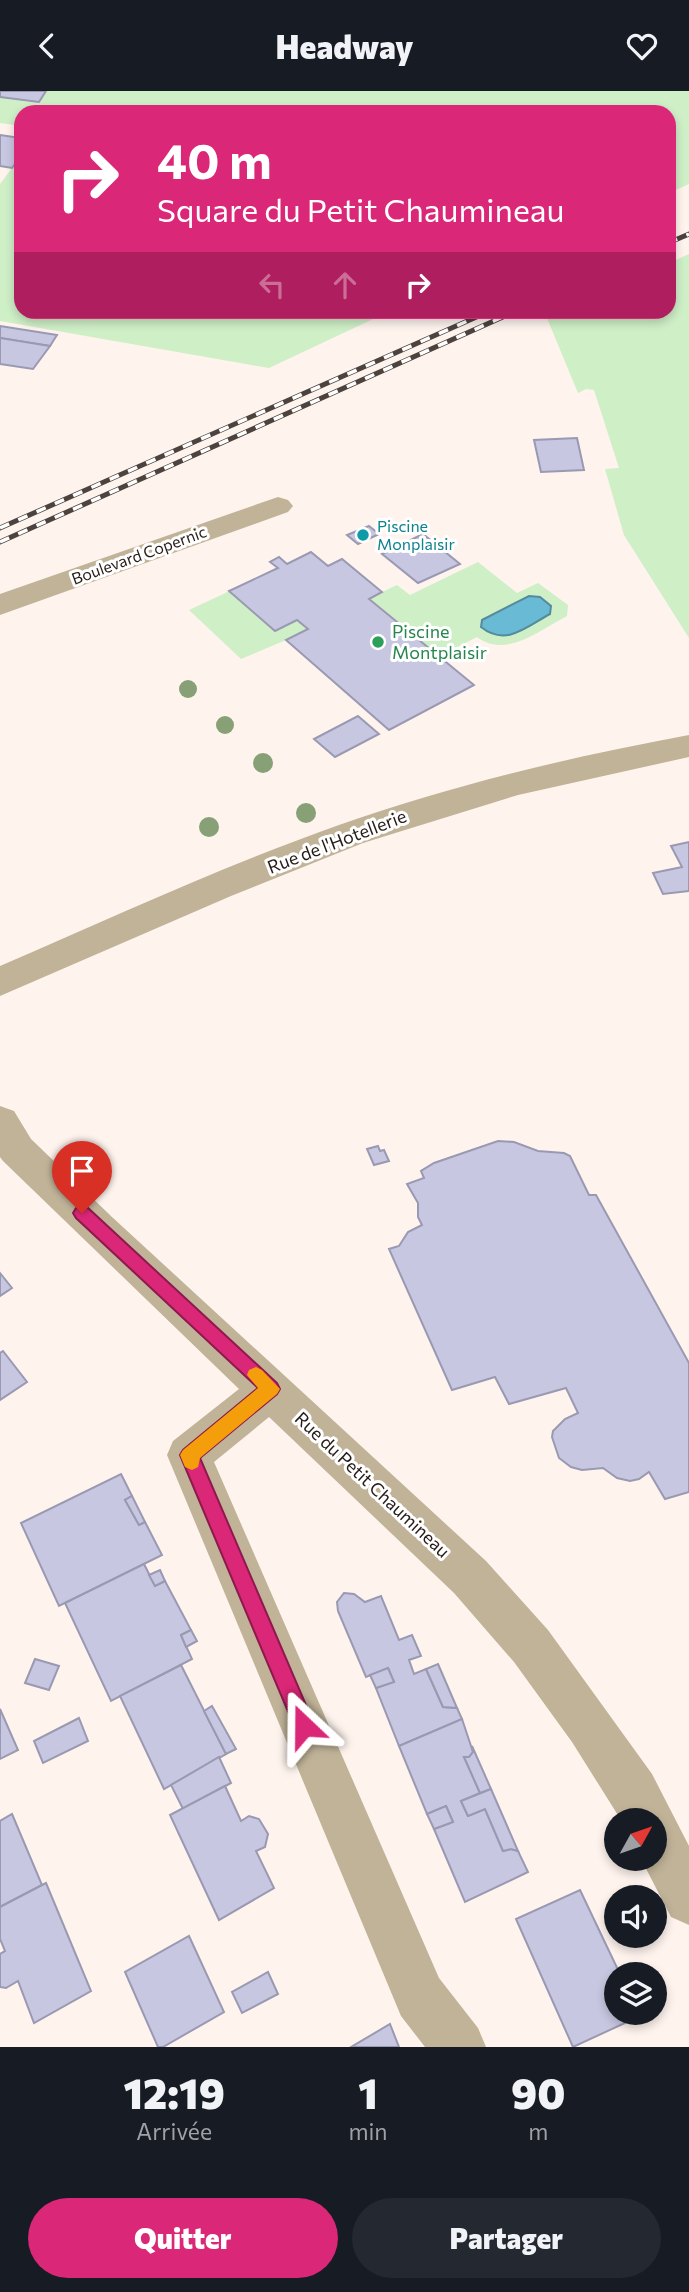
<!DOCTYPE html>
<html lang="fr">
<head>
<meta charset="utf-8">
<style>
	body { margin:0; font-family:Commissioner,sans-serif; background:#242831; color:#f1f3f6; height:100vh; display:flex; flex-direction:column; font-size:26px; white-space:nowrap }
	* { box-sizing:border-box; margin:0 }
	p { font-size:23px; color:#9ea1a6 }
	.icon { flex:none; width:38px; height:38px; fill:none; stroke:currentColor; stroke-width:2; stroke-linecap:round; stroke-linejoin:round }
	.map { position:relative; height:1956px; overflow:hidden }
	.side { display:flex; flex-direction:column; background:#171b24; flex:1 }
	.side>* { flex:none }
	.guide { position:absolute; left:14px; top:14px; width:662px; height:214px; border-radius:21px; box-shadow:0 4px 10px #0003; background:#db2777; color:#fff; overflow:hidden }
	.needle { width:46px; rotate:50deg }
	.controls { position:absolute; left:604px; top:1717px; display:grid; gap:14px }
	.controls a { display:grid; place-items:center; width:63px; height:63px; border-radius:50%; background:#171b24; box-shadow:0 4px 10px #0003; font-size:35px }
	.pin { position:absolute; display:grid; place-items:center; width:60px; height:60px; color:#fff; margin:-72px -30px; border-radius:50% 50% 50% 0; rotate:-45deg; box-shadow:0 0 7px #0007 }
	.pin .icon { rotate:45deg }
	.me { position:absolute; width:77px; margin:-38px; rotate:337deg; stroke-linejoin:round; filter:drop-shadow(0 0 5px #0008) }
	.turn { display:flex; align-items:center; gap:24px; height:147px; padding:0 28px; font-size:32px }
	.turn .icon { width:91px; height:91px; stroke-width:2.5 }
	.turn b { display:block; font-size:49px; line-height:60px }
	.lanes { display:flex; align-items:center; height:66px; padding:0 28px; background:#0003; justify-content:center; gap:35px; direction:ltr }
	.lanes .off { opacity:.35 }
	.eta { display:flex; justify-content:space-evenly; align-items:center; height:119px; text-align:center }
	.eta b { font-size:42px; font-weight:800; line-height:49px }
	.action { display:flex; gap:14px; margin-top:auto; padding:14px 28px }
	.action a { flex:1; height:80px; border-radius:42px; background:#db2777; color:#fff; font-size:28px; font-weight:800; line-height:80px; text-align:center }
	.action a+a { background:#242831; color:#f1f3f6 }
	header { display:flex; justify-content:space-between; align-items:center; height:91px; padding:0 28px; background:#171b24; font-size:32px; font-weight:800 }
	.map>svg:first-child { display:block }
	.green { fill:#cfefc7 }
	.water { fill:#69bad4; stroke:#558b9b; stroke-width:2 }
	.building { fill:#c8c7e1; stroke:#9a99b2; stroke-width:2 }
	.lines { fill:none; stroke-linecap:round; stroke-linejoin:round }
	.minor { fill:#c0b398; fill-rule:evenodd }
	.rail-casing { stroke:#4d433e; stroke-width:5 }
	.rail { stroke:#fff; stroke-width:3.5; stroke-dasharray:10; stroke-linecap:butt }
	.tree { fill:#87a076 }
	.route { fill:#db2777; stroke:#8e194d; stroke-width:2 }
	.slow { fill:#f59e0b }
	.culture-dot { fill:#0f9aa8; stroke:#fff; stroke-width:2.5 }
	.leisure-dot { fill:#2e9e5b; stroke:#fff; stroke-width:2.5 }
	.labels { text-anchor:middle; stroke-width:6; stroke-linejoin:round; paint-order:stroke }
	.far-culture-label { font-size:16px; fill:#0d838f; stroke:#fff; text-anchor:start }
	.far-street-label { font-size:16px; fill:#261c17; stroke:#fff }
	.leisure-label { font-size:18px; fill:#27864d; stroke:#fff; text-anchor:start }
	.street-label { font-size:18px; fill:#261c17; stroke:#fff }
</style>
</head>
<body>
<header><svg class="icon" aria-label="back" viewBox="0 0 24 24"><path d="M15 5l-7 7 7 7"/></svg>Headway<svg class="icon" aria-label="heart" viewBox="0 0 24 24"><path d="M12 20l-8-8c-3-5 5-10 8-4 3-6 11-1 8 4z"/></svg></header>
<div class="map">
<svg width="689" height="1956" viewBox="0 0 689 1956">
	<rect width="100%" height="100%" fill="#fef3ed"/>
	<g class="green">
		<path d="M0,0H689V93L669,102L668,21H21V35L0,32Z"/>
		<path d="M21,65V220L388,221L269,277L0,230V93Z"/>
		<path d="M689,163V547L624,444L605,378L619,377L594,299L586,298L578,302L547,227L561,221L668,220L669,172Z"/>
		<path d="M311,461L328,475L342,468L382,501L397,494L410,504L478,471L517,502L538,492L568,514L567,525C540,539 506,568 477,546L440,565L474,594L389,639L286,549L241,568L189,519L277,478L270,471L279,466L287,473Z"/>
	</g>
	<path class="water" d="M529,505L540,506L551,515L550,523C526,536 506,556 481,536L482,529Z"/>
	<g class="building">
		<path d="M0,0H46L39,11L0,6Z"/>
		<path d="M0,44L21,47V65L12,77L0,75Z"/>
		<path d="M0,235L57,244L50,255L0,247Z"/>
		<path d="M0,247L50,255L33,278L0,273Z"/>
		<path d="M577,347L584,379L541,381L534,349Z"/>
		<path d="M369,435L379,443L358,453L347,444Z"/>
		<path d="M423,443L460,473L418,492L382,463Z"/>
		<path d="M311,461L328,475L342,468L382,501L369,508L474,594L389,639L286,549L308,538L297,529L275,540L229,500L278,477L270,471L279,466L287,473Z"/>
		<path d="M358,625L379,643L335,666L314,648Z"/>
		<path d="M689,751V800L663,803L653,782L682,776L671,755Z"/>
		<path d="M498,1050L514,1051L538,1060L564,1062L570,1065L589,1104H596L689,1272V1401L665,1408L649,1381L639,1388L630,1390L617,1387L603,1377L582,1379L571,1376L559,1367L552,1346L553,1340L565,1328L578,1322L566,1297L509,1313L495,1286L452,1299L389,1158L399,1155L408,1141L422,1134L418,1126V1112L407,1093L424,1087L421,1080L434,1072Z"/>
		<path d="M378,1055L380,1060L384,1059L389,1070L374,1074L367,1058Z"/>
		<path d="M0,1182L12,1197L0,1205Z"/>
		<path d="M3,1260L27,1291L0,1309V1262Z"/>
		<path d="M121,1383L132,1405L125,1409L139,1434L145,1431L162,1464L59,1515L21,1432Z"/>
		<path d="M132,1405L145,1431L139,1434L125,1409Z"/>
		<path d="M144,1473L155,1495L165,1490L191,1539L181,1544L192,1568L111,1610L65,1512Z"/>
		<path d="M160,1479L165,1490L155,1495L149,1484Z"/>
		<path d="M344,1502L354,1503L365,1511L381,1505L399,1549L412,1544L421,1565L409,1569L414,1583L426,1578L443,1616L457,1617L462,1628L399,1655L376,1597L394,1591L388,1577L366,1586L338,1520L337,1511Z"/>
		<path d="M191,1539L197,1550L186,1556L181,1544Z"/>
		<path d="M35,1568L59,1575L49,1599L25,1592Z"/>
		<path d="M438,1573L457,1617L443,1616L426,1578Z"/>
		<path d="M181,1574L226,1663L164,1698L120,1605Z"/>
		<path d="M388,1577L394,1591L376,1597L370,1584Z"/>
		<path d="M212,1615L236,1658L226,1663L204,1620Z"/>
		<path d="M0,1618L18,1659L0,1668Z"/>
		<path d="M79,1627L88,1650L43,1672L34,1650Z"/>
		<path d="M462,1628L473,1661L469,1666H464L480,1702L461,1710L468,1725L485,1718L503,1760L511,1758L518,1760L528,1781L465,1811L434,1738L453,1731L446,1715L427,1723L399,1655Z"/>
		<path d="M472,1655L491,1698L480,1702L464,1666H469L473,1661Z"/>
		<path d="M219,1666L231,1692L183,1718L171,1694Z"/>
		<path d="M225,1695L241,1730L249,1725L259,1728L268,1743L265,1756L256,1760L274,1797L219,1829L170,1724Z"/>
		<path d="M491,1698L518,1760L511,1758L503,1760L485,1718L468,1725L461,1710Z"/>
		<path d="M446,1715L453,1731L434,1738L427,1723Z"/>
		<path d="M12,1723L42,1794L0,1816V1730Z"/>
		<path d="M46,1792L91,1900L34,1932L18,1890L6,1897L0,1896V1863L5,1860L0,1848V1816Z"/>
		<path d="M580,1799L620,1883H616V1922H638L640,1925L573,1956L516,1828Z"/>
		<path d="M189,1845L224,1921L163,1956H158L125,1881Z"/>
		<path d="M268,1881L278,1903L242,1922L232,1901Z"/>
		<path d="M390,1933L399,1956H351Z"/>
	</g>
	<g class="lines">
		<g class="minor">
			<path d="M278,406L288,409L293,415L288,421L0,524V503Z"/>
			<path d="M689,644V666L518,704L363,752L231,805L0,905V875C112,827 223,775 339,734C453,694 570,666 689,644Z"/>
			<path d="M0,1015L14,1020L31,1048L112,1126L486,1470L548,1539L652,1683L689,1755V1834L671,1826L641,1768H654V1729H621L572,1651L514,1571L454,1502L269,1326L214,1371L439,1887L478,1937L486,1956H425L401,1925L167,1364L173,1350L239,1298L3,1070L0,1066Z"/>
		</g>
		<g class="rail-casing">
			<g id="rail">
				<path d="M668,152L689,143"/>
				<path d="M0,437L490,220"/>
				<path d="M0,451L516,220"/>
			</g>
		</g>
		<use href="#rail" class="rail"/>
	</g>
	<g class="tree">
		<circle cx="188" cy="598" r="9"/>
		<circle cx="225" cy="634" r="9"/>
		<circle cx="263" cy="672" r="10"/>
		<circle cx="306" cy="722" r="10"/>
		<circle cx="209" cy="736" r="10"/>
	</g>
	<path class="route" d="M82,1115L88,1117L277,1292L280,1298L277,1303L200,1367L315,1635L312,1642L304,1645L297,1642L180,1364L183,1359L258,1297L76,1127L73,1122L76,1117Z"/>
	<path class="slow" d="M256,1276L262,1279L280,1298L277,1303L200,1367L198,1376L192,1379L185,1376L180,1364L183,1359L258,1297L247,1284L249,1279Z"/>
	<circle class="culture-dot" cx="363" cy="444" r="7"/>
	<circle class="leisure-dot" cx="378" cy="551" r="7"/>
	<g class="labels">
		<g class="far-culture-label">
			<text x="377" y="441">Piscine<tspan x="377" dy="18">Monplaisir</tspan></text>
		</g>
		<g class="far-street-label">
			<text transform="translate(139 464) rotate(-20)" y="6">Boulevard Copernic</text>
		</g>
		<g class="leisure-label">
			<text x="392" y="547">Piscine<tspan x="392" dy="21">Montplaisir</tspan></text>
		</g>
		<g class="street-label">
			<text transform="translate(337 751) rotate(-21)" y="6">Rue de l'Hotellerie</text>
			<text transform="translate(372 1394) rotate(43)" y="6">Rue du Petit Chaumineau</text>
		</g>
	</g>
</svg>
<div class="controls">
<a><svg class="needle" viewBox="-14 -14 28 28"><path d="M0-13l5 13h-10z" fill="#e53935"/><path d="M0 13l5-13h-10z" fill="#9ea1a6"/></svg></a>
<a><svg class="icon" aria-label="sound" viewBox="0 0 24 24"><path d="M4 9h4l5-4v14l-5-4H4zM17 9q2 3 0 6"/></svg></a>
<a><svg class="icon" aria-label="layers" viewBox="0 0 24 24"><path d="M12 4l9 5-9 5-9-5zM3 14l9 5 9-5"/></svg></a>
</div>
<div class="pin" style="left:82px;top:1122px;background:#d93025"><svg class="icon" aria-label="arrive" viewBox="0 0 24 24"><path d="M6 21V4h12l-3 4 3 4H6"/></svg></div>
<svg class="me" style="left:304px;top:1635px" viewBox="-20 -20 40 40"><path d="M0-17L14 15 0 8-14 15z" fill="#db2777" stroke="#fff" stroke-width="4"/></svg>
<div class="guide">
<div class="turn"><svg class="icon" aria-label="right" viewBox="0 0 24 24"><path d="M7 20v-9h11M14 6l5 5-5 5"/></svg><div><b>40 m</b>Square du Petit Chaumineau</div></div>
<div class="lanes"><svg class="icon off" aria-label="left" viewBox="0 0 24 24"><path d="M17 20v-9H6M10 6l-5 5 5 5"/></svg><svg class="icon off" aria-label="ahead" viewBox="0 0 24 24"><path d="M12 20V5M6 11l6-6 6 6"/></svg><svg class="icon" aria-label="right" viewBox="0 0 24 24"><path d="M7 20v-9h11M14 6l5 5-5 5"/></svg></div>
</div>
</div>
<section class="side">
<div class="eta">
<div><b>12:19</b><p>Arrivée</p></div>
<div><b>1</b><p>min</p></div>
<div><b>90</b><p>m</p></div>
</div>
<div class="action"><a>Quitter</a><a>Partager</a></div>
</section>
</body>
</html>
